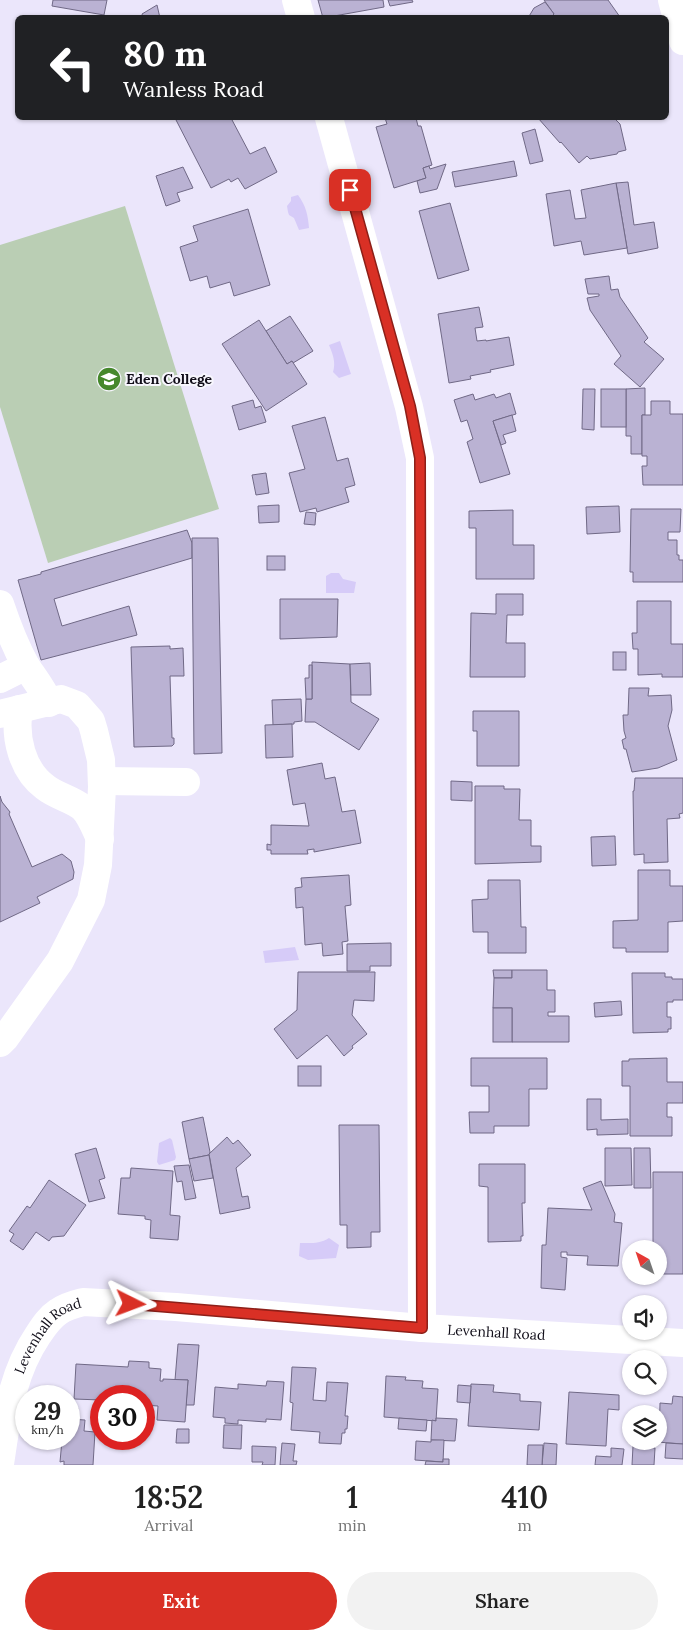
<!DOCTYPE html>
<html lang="en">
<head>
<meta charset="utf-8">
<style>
	body { margin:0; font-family:Lora,serif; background:#f2f2f2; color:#222; height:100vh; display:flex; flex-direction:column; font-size:19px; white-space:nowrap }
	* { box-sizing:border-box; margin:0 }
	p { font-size:16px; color:#767676 }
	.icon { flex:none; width:28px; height:28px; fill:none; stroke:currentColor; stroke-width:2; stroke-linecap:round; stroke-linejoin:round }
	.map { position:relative; height:1465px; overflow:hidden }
	.drawer { display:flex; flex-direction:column; background:#fff; flex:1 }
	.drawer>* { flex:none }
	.hud { position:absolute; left:15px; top:15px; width:654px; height:105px; border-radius:8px; box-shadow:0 1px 4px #0004; background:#202124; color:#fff; overflow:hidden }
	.needle { width:32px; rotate:320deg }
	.fabs { position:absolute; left:622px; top:1240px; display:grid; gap:10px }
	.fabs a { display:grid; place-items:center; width:45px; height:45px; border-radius:50%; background:#fff; box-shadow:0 1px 4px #0004; font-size:25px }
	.speed { position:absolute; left:15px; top:1385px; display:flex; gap:10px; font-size:25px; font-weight:700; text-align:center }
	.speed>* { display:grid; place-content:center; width:65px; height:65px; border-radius:50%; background:#fff; box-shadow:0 1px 4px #0004; line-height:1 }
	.speed small { font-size:12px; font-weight:400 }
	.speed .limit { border:8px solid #d22; background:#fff; color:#111 }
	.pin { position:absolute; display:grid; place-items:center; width:42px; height:42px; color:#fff; margin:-21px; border-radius:10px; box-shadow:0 2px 8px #0006 }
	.me { position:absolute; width:55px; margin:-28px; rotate:93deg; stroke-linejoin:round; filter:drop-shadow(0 0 4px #0008) }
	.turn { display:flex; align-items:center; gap:18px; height:105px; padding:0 25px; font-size:22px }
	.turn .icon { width:65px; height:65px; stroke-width:2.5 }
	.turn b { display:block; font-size:35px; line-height:42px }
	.eta { display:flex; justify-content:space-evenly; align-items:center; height:85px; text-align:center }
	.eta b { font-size:30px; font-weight:600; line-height:35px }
	.action { display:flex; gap:10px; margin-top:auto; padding:10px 25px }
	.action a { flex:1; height:58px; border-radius:30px; background:#d93025; color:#fff; font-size:20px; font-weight:600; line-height:58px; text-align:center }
	.action a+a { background:#f2f2f2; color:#222 }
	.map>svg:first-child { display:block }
	.green { fill:#baceb4 }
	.water { fill:#d6cbf8 }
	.building { fill:#bab2d3; stroke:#706986 }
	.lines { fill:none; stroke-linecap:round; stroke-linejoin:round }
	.minor { stroke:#fff; stroke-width:28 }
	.route-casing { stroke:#8d1f18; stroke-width:12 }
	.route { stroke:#d93025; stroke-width:9 }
	.labels { text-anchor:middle; stroke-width:4; stroke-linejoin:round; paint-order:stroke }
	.poi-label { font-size:14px; font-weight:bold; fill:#110e19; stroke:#f7f6fd; text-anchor:start }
	.street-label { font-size:14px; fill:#110e19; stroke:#f7f6fd }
</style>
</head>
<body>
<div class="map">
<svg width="683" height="1465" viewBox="0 0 683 1465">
	<rect width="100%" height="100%" fill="#ebe6fb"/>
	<path class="green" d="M125,206L219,509L48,563L0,407V245Z"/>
	<g class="water">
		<path d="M298,195C306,206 308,215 309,228L299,230L294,218L289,215L288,212L287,206L291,201V197Z"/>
		<path d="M340,341L351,374L339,378L333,372C336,362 333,355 329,345Z"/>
		<path d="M331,573H339L343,579L356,582L354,593H326V576Z"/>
		<path d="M295,947L299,960L265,963L263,951Z"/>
		<path d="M170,1138L172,1140L176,1157L175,1160L159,1165L157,1162L159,1143Z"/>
		<path d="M329,1238L339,1245L336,1258L308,1260L299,1256L300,1243C310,1243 320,1244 329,1238Z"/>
	</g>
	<g class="building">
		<path d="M53,0H107L104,15L52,6Z"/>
		<path d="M318,0H383L384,7L323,18Z"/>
		<path d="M388,0H412L413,2L390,6Z"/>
		<path d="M544,0H608L620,17L550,18L554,14Z"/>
		<path d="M545,2L554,14L550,18H528L534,8Z"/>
		<path d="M157,5L160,18H143L142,14Z"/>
		<path d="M175,118H231L250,154L265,147L277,172L245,189L238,178L231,182L229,179L211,188Z"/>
		<path d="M385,118H416L418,126H421L432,165L423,168L426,178L394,188L376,127L387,124Z"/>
		<path d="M538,118H614L620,124L626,150L618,152L617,154L590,159L587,156L579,163L561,142L560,143Z"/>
		<path d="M535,129L543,161L530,164L522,133Z"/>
		<path d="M514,161L517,176L455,187L452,172Z"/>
		<path d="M446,164L437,189L420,193L417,181L426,178L423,168L429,166L430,169Z"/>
		<path d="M183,167L193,188L177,193L180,201L166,206L156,176Z"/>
		<path d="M628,182L634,225L654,222L658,248L628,254L616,183Z"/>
		<path d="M616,183L627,248L584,255L581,241L554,246L546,194L570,190L575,219L586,218L581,190Z"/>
		<path d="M450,203L469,270L438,279L419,211Z"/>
		<path d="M248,209L270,285L234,296L230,282L210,288L207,276L190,281L180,247L198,241L193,226Z"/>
		<path d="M609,276L611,290L618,289L620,297L648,338L644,342L664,359L640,387L614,364L621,356L590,310L587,298L599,296V294H588L585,279Z"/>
		<path d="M479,307L483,327L475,328L477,341L486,340V341L509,337L514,365L490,370L491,372L470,376L471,379L449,383L438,314Z"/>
		<path d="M290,316L313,351L293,363L292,361L287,364L266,331Z"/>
		<path d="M259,320L287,364L292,361L307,384L266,411L222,344Z"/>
		<path d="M645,388V415H642V454H631V436H626V389Z"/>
		<path d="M583,389H595L594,430L582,429Z"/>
		<rect x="601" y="389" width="25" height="38"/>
		<path d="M510,393L516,414L493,421L510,474L480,483L467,442L473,439L467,420L461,422L454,400L473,394L475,400L494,394L496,398Z"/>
		<path d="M253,400L255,408L261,406L266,422L239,430L232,406Z"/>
		<path d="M651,401H670V414H683V485H643L642,466H647V456H642V415H651Z"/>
		<path d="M512,415L516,431L503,435L506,443L501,445L493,421Z"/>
		<path d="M325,417L337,461L348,458L355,485L345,488L349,502L317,512L316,508L300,512L289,473L305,469L292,426Z"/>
		<path d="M266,473L269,493L256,495L252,475Z"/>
		<path d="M279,505V522L259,523L258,506Z"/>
		<path d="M619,506L620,532L587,534L586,507Z"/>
		<path d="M631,509H681L680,532H668V540H677V555H679V560H683V582H633V572H630Z"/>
		<path d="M513,510V545H534V579H476V528H469V511Z"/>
		<path d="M306,512L316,513L315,525L304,524Z"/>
		<path d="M187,530L192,543V558L54,599L62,626L129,606L137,635L41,660L18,580L41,574V572Z"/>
		<path d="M192,538H218L222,753L194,754Z"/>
		<rect x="267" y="556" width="18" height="14"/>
		<path d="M496,594H523V615H507L506,643H525V677H470L471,613L496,614Z"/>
		<path d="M280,599H338L337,637L280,639Z"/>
		<path d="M637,601H671V644H683V677H662V674L638,675V649H633L632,633H637Z"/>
		<path d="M170,646V649L183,648L184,676H170L172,738H174V744L172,746L134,747L131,647Z"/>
		<rect x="613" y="652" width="13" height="18"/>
		<path d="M312,662L350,664L351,702L379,719L359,750L315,722H305L306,699H312Z"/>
		<path d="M370,663L371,695H351L350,664Z"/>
		<path d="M309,665H312V699H306L305,678H309Z"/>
		<path d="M629,688H649L648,696L671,695L672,710L668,726L677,760L658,768L632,772L626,749H624L622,740L626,738L624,731L623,715H628Z"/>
		<path d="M301,699L302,721L294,722V724L273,725L272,700Z"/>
		<path d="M473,711H519V766H477V731H473Z"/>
		<path d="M292,724L293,757L266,758L265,725Z"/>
		<path d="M322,763L325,779L335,777L342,812L355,810L361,843L314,852V849L307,850L308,854H271V850H267V844L271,845V825L309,826L305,803L293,805L287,770Z"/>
		<path d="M635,778H683V813L679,814L680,818L667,819L668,862L644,863V854L634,855L633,791H634Z"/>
		<path d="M451,781L472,782V801L451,800Z"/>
		<path d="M475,786H504V789H520L519,820H531V846H541V862L475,864Z"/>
		<path d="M0,796L2,802L10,812L9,814L32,867L62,854L71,861L74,872L73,879L37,897L40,903L0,922Z"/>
		<path d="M615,836L616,865L592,866L591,837Z"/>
		<path d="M638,870H670V886H683V921L668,922V952H626V948H613V921L638,920Z"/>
		<path d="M349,875L351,905L345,906L348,941L342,942L343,954L323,956L322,943L305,945L303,907L296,908L295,888L302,887L301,878Z"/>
		<path d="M488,880H520L521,927H526V953H488V932H473L472,900L488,899Z"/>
		<path d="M391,943V966H370V971H347V944Z"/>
		<path d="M493,970H512V978H494Z"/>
		<path d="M512,970H547V990H555V1012H548V1016H569V1042H512V1008H493L494,978H512Z"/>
		<path d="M298,972H375L374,1001L354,1000L352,1015L367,1034L352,1046L353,1048L344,1056L327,1035L297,1059L274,1029L297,1010Z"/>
		<path d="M632,973H665V977H672V979H683V1000H673V1002H667V1017H671V1029H668V1032L633,1033Z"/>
		<path d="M621,1001L622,1015L595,1017L594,1003Z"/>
		<rect x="493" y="1008" width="19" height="34"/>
		<path d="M471,1058H547V1089H529V1126H494V1133H470L469,1112H489V1086H471Z"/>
		<path d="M667,1058V1082H683V1103H667V1117H672V1136H630V1086H622V1061H629V1059Z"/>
		<rect x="298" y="1066" width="23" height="20"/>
		<path d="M587,1099H601V1120L628,1119V1134L597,1135V1129L587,1130Z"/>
		<path d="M203,1117L210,1152L209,1155L189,1159L182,1122Z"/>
		<path d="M339,1125H379L380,1232H371V1247L347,1248V1225H340Z"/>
		<path d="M227,1137L233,1144L238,1140L251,1155L236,1168L242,1197L248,1196L250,1208L220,1214L209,1154Z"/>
		<path d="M96,1148L105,1178L99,1180L105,1198L89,1202L75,1154Z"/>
		<path d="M605,1148H631L632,1185L605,1186Z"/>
		<path d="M634,1148H650L651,1188H634Z"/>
		<path d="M209,1155L213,1178L194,1181L189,1159Z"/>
		<path d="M479,1164H525V1203H522L523,1236H521V1241L488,1242V1187L479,1186Z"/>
		<path d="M189,1165L196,1198L185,1200L182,1181L177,1182L174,1166Z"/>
		<path d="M131,1168L173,1171L170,1215L180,1216L178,1240L150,1238L151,1220L145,1219V1216L118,1214L121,1178H130Z"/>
		<path d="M653,1172H683V1274H659V1249H653Z"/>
		<path d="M49,1180L86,1205L64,1236L52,1237L49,1241L36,1232L23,1250L10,1241L14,1234L9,1231L27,1206L30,1208Z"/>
		<path d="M601,1181L615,1214L614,1222L622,1223L618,1266L587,1265L588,1256L567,1255V1252H561V1257L567,1258L565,1290L541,1288L542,1245H546L548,1208L592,1210L583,1188Z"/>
		<path d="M178,1344L199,1345L194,1405H186L188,1380H175Z"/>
		<path d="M129,1361L149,1362V1368L161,1369L160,1381H163V1379L188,1380L185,1422L157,1420L158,1406L144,1405V1396H101V1400L74,1399L76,1364L128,1367Z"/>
		<path d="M292,1367L316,1368L313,1400L326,1401L327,1382L348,1383L345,1416H348L347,1429H345V1433H342L341,1444L319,1443L320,1432L291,1430L293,1403L290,1402Z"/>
		<path d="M386,1376L406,1377L405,1380L423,1381L422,1388L438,1389L436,1421L384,1417Z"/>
		<path d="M267,1381L284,1382L281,1420L266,1419V1422L238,1420V1424L225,1423V1418L213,1417L215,1387L238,1389V1384L266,1386Z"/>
		<path d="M471,1384L494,1385L493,1392L520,1394V1401L541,1402L539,1430L468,1426Z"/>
		<path d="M458,1385L471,1386L470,1403L457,1402Z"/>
		<path d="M569,1392L619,1395V1410L608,1409L606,1446L566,1444Z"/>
		<path d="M673,1396L683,1397V1444L657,1442L659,1441L660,1403L672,1404Z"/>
		<path d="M69,1403L78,1408L72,1418L69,1416Z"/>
		<path d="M399,1418L427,1420L426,1431L398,1429Z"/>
		<path d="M436,1418L457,1419L455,1441L431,1440L432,1420L436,1421Z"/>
		<path d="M69,1419L85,1420L84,1431L95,1432L93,1465H64V1461L60,1462L62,1440L69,1439Z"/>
		<path d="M224,1425H242L241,1449L223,1448Z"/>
		<path d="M177,1429H189V1443H176Z"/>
		<path d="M431,1440H444L443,1462L415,1460L416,1441L431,1442Z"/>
		<path d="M282,1443L295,1444L293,1461H297L296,1465H280Z"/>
		<path d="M544,1443L557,1444L556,1465H542Z"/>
		<path d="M666,1443L683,1444V1459L665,1458Z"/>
		<path d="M528,1445H543L542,1465H527Z"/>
		<path d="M252,1446L276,1447L275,1465H262L263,1462H252Z"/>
		<path d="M633,1446L655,1448L654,1465H632Z"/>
		<path d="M611,1448L624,1449L622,1465H595L596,1456L611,1457Z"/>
		<path d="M443,1459H449V1465H425L426,1461L443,1462Z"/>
	</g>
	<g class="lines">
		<g class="minor">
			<path d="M296,0L301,18"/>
			<path d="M672,0L683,41"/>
			<path d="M329,118L409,407L420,458L422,1328"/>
			<path d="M0,604C7,625 15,646 26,666C34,678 43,689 49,703"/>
			<path d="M0,679L26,666"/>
			<path d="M19,709C14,737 22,770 45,787C56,796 72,799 83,808C91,816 95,828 100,839"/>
			<path d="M0,714L61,699L77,705L91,721L94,731L101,760L102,787L98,865L91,900L60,961L5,1038L0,1043"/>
			<path d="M102,781L186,782"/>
			<path id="s1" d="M0,1464C7,1418 11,1375 38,1335C44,1326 49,1318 58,1312C66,1306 75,1304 83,1302L176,1307L422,1328L683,1343"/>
		</g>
	</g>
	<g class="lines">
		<g class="route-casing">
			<path id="route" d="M131,1304L422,1328L420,458L410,406L350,190"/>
		</g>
		<use href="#route" class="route"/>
	</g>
	<defs>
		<g id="school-disc" transform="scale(1.25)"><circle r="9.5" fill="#46882c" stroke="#f7f6fd"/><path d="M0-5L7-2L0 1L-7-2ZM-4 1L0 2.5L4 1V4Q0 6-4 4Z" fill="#fff"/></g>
	</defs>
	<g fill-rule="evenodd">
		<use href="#school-disc" x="109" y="379"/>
	</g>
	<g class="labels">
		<g class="poi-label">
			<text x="126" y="384">Eden College</text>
		</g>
		<g class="street-label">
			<text dy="5" stroke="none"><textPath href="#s1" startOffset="608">Levenhall Road</textPath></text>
			<text dy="5" stroke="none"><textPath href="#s1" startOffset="142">Levenhall Road</textPath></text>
		</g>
	</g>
</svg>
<div class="fabs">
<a><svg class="needle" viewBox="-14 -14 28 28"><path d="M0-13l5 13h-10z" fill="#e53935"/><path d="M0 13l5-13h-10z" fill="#767676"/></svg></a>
<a><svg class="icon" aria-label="sound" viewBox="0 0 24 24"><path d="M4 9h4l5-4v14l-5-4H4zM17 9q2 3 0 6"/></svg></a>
<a><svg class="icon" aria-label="search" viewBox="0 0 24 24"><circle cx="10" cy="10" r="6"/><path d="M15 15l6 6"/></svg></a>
<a><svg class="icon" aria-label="layers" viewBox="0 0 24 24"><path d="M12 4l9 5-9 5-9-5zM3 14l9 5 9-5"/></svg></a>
</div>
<div class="speed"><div>29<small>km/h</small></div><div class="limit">30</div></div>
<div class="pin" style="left:350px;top:190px;background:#d93025"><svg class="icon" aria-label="arrive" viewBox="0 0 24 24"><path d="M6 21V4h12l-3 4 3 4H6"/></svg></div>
<svg class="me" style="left:131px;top:1304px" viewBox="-20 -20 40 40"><path d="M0-17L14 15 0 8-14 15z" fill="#d93025" stroke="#fff" stroke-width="4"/></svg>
<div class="hud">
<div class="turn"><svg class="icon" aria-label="left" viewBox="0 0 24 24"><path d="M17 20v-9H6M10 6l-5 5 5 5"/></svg><div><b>80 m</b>Wanless Road</div></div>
</div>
</div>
<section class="drawer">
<div class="eta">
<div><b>18:52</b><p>Arrival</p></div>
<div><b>1</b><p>min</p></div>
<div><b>410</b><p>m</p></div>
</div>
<div class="action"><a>Exit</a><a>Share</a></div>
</section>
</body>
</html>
